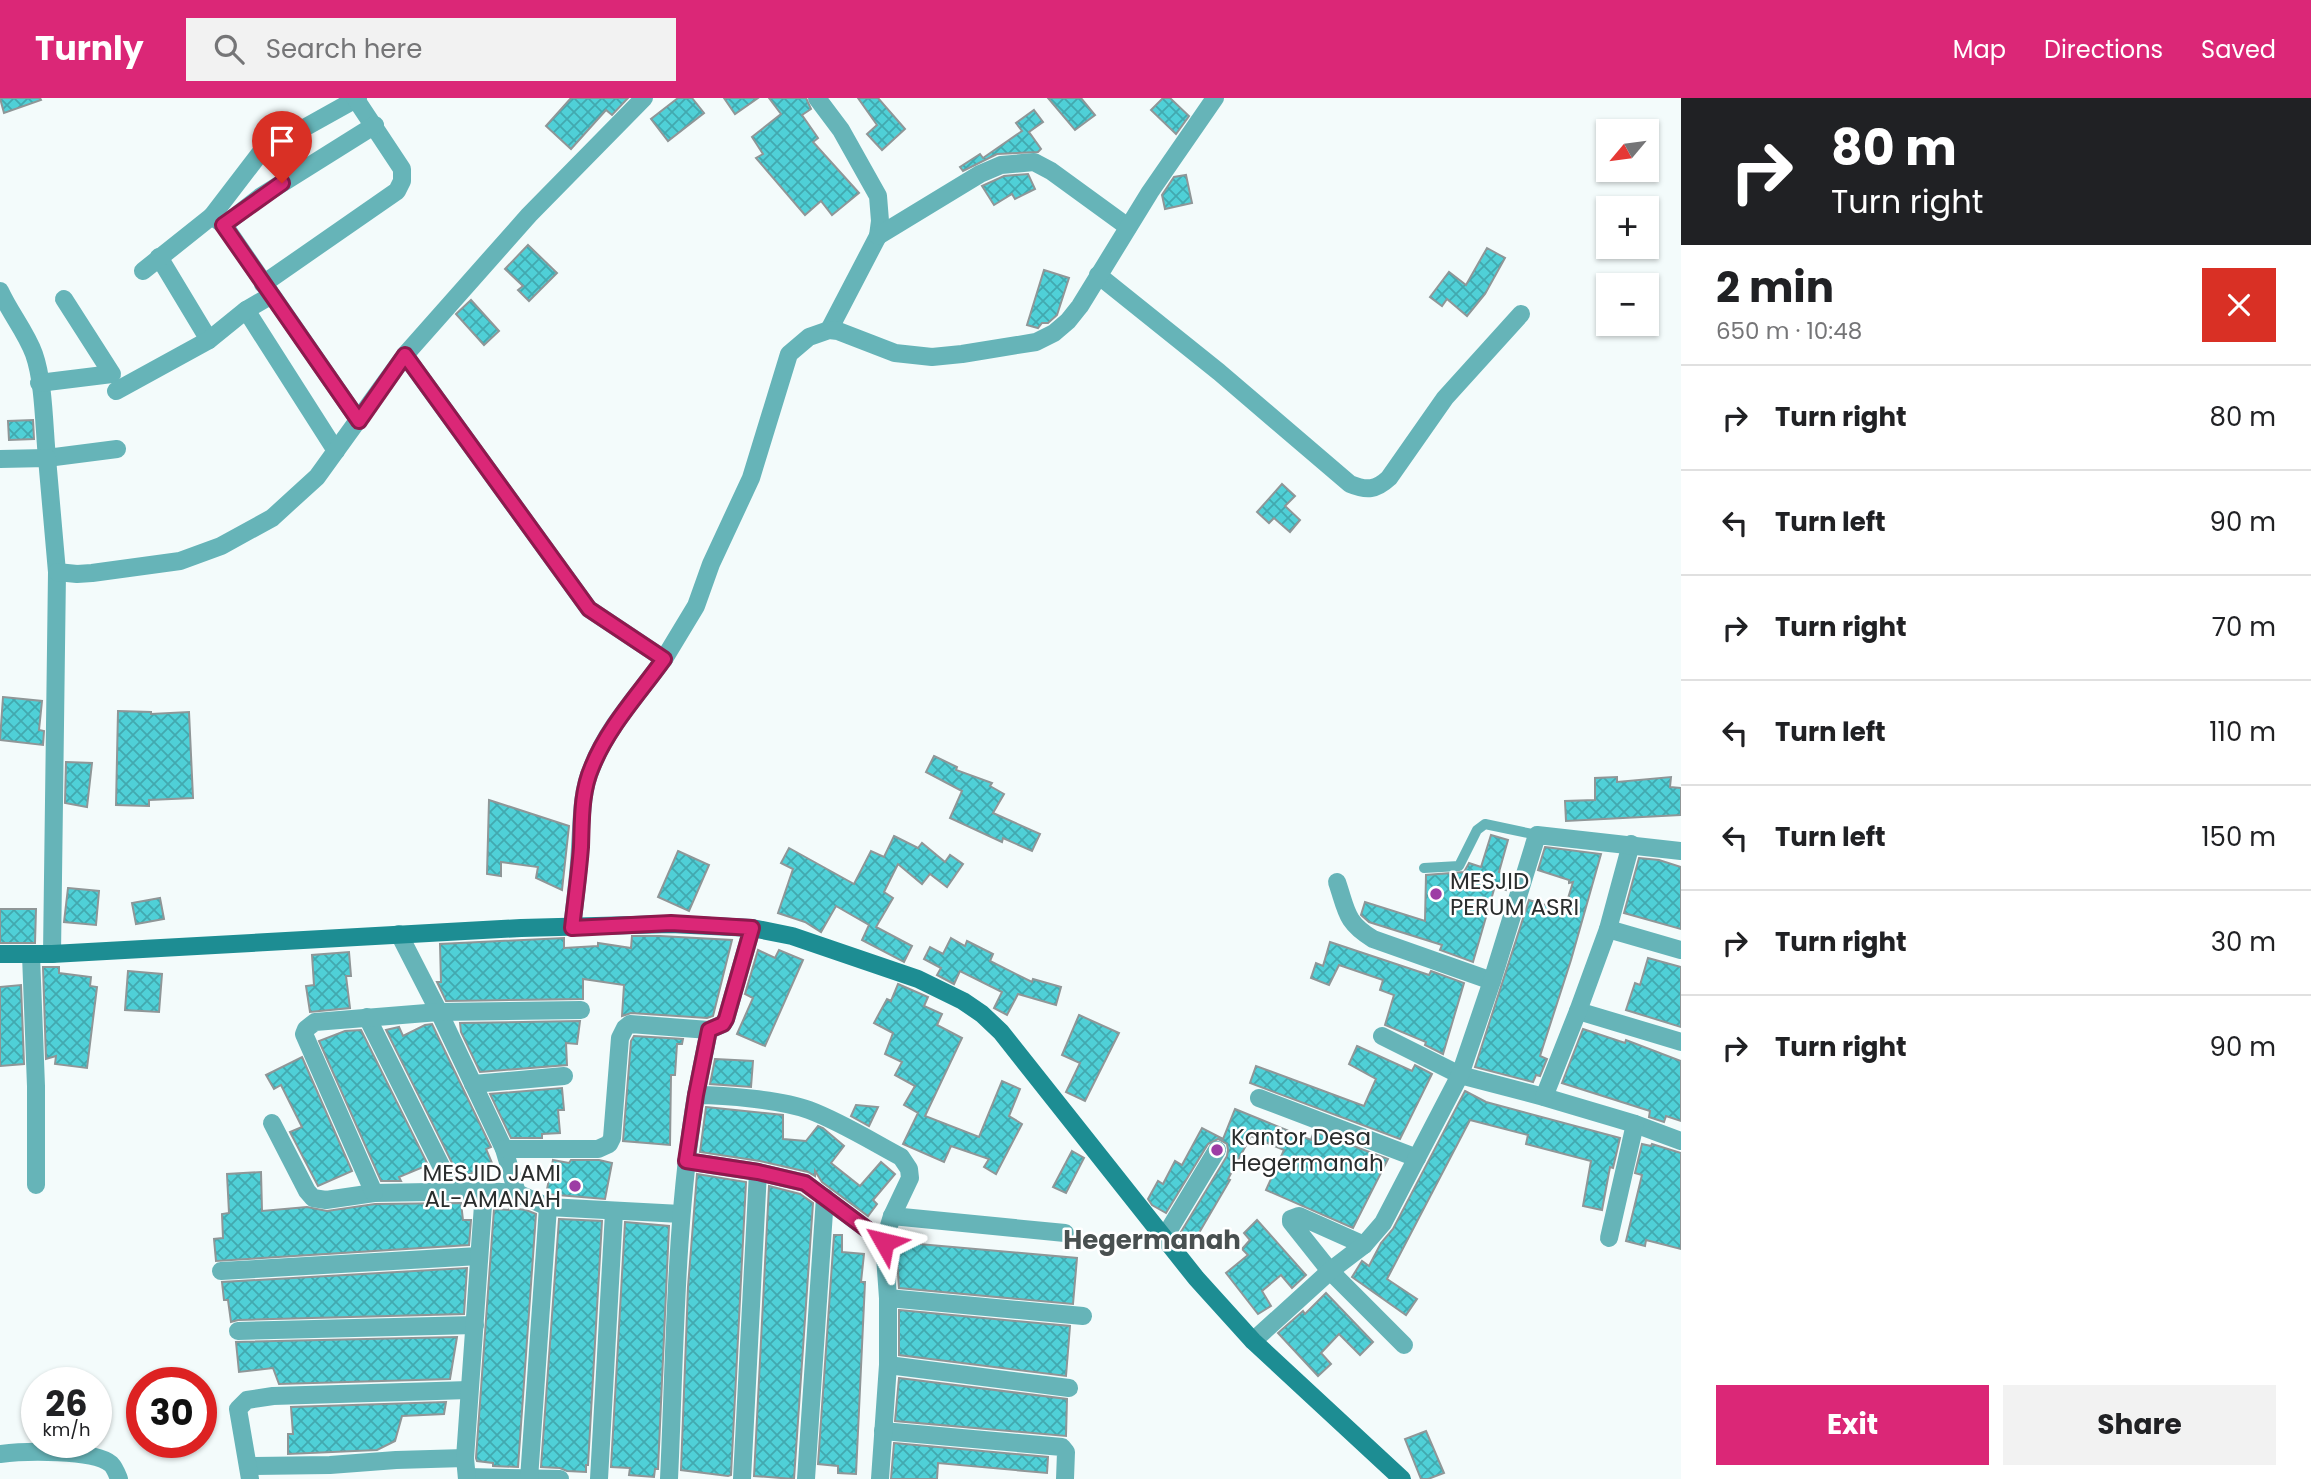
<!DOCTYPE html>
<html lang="en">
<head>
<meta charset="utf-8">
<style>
	body { margin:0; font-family:Poppins,sans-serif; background:#f2f2f2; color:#202124; height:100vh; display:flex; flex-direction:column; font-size:26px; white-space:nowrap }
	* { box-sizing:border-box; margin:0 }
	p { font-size:23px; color:#757577 }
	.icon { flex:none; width:38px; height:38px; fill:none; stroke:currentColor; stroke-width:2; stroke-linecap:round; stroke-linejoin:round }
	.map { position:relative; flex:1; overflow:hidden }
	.sheet { display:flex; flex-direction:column; background:#fff; width:630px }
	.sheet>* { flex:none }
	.top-card { background:#202124; color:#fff; overflow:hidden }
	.needle { width:46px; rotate:241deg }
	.fabs { position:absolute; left:1596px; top:21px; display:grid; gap:14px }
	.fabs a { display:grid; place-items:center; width:63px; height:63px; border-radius:0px; background:#fff; box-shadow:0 2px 5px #0004; font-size:35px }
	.speed { position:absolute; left:21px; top:1269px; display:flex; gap:14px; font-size:35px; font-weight:700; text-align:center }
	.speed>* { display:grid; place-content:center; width:91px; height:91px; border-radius:50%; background:#fff; box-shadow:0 2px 5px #0004; line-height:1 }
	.speed small { font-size:18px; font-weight:400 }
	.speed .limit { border:10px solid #d22; background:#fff; color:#111 }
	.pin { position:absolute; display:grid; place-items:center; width:60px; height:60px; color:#fff; margin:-72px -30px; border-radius:50% 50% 50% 0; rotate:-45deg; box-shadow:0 0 7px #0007 }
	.pin .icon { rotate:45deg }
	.me { position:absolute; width:77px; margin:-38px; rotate:307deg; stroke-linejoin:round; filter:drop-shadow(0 0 5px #0008) }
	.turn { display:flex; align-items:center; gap:24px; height:147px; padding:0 35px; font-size:32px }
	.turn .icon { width:91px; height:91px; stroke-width:2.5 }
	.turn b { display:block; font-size:49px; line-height:60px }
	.round { display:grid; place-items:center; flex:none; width:74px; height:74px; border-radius:0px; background:#f2f2f2 }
	.overview { display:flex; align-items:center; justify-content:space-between; height:119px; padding:0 35px }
	h1 { font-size:42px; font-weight:700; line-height:52px }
	.cta { display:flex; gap:14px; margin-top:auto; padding:14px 35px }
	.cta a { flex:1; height:80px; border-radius:0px; background:#db2777; color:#fff; font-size:28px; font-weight:700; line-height:80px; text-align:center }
	.cta a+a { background:#f2f2f2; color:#202124 }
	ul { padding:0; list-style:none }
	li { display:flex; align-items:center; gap:21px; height:105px; padding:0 35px; border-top:2px solid #e0e0e0 }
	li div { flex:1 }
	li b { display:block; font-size:26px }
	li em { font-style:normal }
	header { display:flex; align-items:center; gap:42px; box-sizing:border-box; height:98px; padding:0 35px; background:#db2777; color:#fff }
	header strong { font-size:33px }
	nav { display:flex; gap:38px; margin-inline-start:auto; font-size:24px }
	.search { width:490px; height:63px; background:#f2f2f2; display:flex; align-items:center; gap:18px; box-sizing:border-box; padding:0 24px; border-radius:0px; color:#757577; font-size:26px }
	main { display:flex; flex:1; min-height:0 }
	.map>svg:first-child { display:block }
	.building { fill:url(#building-cross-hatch); stroke:#8f9697; stroke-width:2 }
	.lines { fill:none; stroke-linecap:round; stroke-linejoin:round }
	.lane { stroke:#66b4b8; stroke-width:10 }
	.street { stroke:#66b4b8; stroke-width:18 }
	.secondary { stroke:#1d8d93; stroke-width:18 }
	.route-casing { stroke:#8e194d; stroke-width:18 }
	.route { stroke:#db2777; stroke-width:12 }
	.poi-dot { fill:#9d3da5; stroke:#fff; stroke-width:2.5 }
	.labels { text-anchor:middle; stroke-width:5; stroke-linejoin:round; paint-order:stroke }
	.poi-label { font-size:23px; fill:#2a2d2d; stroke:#fff; text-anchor:start }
	.quarter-label { font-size:26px; font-weight:bold; fill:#495050; stroke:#fff }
</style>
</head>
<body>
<header>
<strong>Turnly</strong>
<div class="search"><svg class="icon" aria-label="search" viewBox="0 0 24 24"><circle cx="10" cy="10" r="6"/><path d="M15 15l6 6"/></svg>Search here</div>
<nav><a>Map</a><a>Directions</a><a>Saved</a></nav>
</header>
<main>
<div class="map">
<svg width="1681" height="1381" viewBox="0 0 1681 1381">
	<defs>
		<pattern id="building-cross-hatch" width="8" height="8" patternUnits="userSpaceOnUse" patternTransform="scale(1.75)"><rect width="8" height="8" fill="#4fd0d7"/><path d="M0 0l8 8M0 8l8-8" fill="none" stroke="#42a9af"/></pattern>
	</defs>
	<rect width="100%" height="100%" fill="#f3fbfb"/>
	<g class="building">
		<path d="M0,0H40L41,2L4,15Z"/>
		<path d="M571,0H628L612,17L606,12L571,51L546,28Z"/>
		<path d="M678,0H692L704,15L668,43L651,21Z"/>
		<path d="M724,0H758L735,16Z"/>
		<path d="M769,0H806L811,11L802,17L818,40L813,44L859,95L832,117L821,103L805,117L756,60L763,56L752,39L781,16Z"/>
		<path d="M858,0H878L905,31L882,52L867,36L877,27Z"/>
		<path d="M1048,0H1081L1095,17L1075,32Z"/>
		<path d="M1163,0H1170L1189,18L1176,36L1151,12Z"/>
		<path d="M1034,12L1043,24L1029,34L1041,51L1038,54L997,56L963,73L960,69L980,56L983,60L1022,33L1016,25Z"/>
		<path d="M1028,76L1035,91L1015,101L1012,96L994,107L982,88L1004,78Z"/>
		<path d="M1186,77L1192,105L1165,111L1162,97L1174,79Z"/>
		<path d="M528,147L557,175L529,203L518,192L523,188L505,171Z"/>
		<path d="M1487,150L1505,160L1485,196L1467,218L1447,201L1442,208L1430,199L1449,174L1466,187Z"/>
		<path d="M1044,172L1069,180L1057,217L1048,225H1042L1038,230L1027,227Z"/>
		<path d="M471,202L499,233L484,247L456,216Z"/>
		<path d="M33,322L34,341L9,342L8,323Z"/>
		<path d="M1282,386L1295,398L1285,408L1300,422L1290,434L1274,420L1269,425L1257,414Z"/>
		<path d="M3,599L42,603L39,632L44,633L43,647L0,642Z"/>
		<path d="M118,613L151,614V616L189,614L193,700L149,702V708L116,707Z"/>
		<path d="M934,658L957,669L956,672L992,685L990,688L1004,696L993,715L1040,736L1032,753L1003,740L1002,744L950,720L962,693L926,674Z"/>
		<path d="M66,664L92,665L87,709L65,705Z"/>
		<path d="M1617,679V684L1671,679L1670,689L1681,690V717L1566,723L1565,703L1595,702V680Z"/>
		<path d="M489,702L569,728L562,792L536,780L538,769L501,764V778L487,776Z"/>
		<path d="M1491,737L1508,742L1499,774L1510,777L1506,792L1495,788L1473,864L1440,852L1442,847L1369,824L1361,817L1365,804L1425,823L1426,777L1464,774L1469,765L1481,769Z"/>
		<path d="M894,738L918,750L922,745L945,764L950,757L963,766L947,789L930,776L922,786L898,766L884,794L893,800L876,829L912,848L904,864L862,842L869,827L836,808L821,834L805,824L778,815L793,771L781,765L789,750L854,786L871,753L884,759Z"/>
		<path d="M1545,749L1601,756L1571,862L1540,958L1547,961L1540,978L1536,977L1533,984L1475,969L1529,802L1555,810L1556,808L1565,810L1573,784L1569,785V782L1538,772Z"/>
		<path d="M678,753L709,767L689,813L658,799Z"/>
		<path d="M1639,760L1659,762L1681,769V831L1624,815Z"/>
		<path d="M68,790L99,793L96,827L64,824Z"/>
		<path d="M160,800L164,821L136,826L132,805Z"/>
		<path d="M0,811H36L35,845H0Z"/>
		<path d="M632,838H660L732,842L713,918L707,920L631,915L622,918L624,887L583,881V901L446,903L437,884H441L440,846L564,840V850L598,848V845L631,850Z"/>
		<path d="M951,840L965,848L967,843L993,856L990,863L1032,884L1033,881L1061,889L1056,907L1018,896L1007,917L994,910L1002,894L960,873L954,886L937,877L941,870L924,861L930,849L943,856Z"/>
		<path d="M1330,844L1429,877L1431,873L1464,885L1443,956L1425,947L1426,944L1385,927L1394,897L1380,892L1383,882L1339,867L1329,887L1311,880L1316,865L1323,868Z"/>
		<path d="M758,852L775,860L779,852L803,862L765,948L737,936L753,900L745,896Z"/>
		<path d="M349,854L351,878H346L350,910L310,914L306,888L314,887L312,857Z"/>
		<path d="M1648,860L1681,869V929L1626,912L1635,885L1640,887Z"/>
		<path d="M43,869H59V875L91,879L90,888L97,889L87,970L55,966L56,958L46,961Z"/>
		<path d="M128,873L162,876L159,914L125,912Z"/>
		<path d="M898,886L928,899L924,908L942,916L937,927L962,940L925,1018L979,1039L1002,983L1020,991L1009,1018L1022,1026L996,1076L984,1069L989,1061L951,1048L944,1064L903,1046L918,1015L904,1007L915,988L895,977L902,964L885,956L893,935L874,925L887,901L891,903Z"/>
		<path d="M21,887L24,966L0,968V889Z"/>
		<path d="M1079,917L1119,935L1085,1003L1066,994L1080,965L1062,957Z"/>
		<path d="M580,923L577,946L566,945L567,967L480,974L461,934L460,925Z"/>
		<path d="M432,926L491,1049L486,1051L492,1065L460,1081L386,932L399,929L403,938L425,927Z"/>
		<path d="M1583,931L1625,945L1626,942L1681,963V1023L1666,1018L1664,1024L1649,1019L1650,1013L1562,985Z"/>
		<path d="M361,932L428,1067L399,1079L401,1083H381L319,943L345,933Z"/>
		<path d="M634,938L683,941L682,946H677L675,977H671L670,1047L623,1043L631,943Z"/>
		<path d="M1357,948L1412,973L1415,967L1432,976L1400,1041L1250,985L1256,968L1364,1008L1376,981L1349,966Z"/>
		<path d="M302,959L352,1073L318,1088L290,1034L302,1029L281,987L274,991L266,977Z"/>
		<path d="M715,961L753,963L751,989L710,986Z"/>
		<path d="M562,990L564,1012H558L560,1035L542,1036V1040H511L490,996Z"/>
		<path d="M1465,993L1486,1004L1620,1040L1613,1070L1610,1069L1602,1112L1583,1108L1591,1063L1526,1046L1528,1037L1470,1022L1387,1181L1417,1201L1406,1217L1352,1179L1362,1163L1369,1168L1381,1145L1393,1131Z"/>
		<path d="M856,1007L878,1009L869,1028L851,1018Z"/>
		<path d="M706,1009L783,1017V1041L806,1043L818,1028L823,1030L844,1048L831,1065L860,1088L881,1064L895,1076L873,1102L877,1106L868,1118L822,1084L815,1073V1078L808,1074L760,1063L700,1054Z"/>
		<path d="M1235,1011L1311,1042L1314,1033L1388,1061L1353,1130L1266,1092L1284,1052L1251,1038L1228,1081L1230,1082L1193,1145L1184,1146L1178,1139L1227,1058L1228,1052L1227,1046L1218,1041L1208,1046L1166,1115L1152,1107L1148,1101L1158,1083L1163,1086L1175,1063L1182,1067L1202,1030L1223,1041Z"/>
		<path d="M1642,1046L1651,1048L1652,1046L1681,1055V1151L1646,1142L1645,1148L1626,1143L1642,1077L1635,1075Z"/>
		<path d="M1072,1053L1084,1060L1066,1095L1053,1089Z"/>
		<path d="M553,1062L569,1065L571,1062H599L612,1065L605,1101L546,1096Z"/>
		<path d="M261,1074L262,1113L307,1109L327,1113L375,1106L461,1105L463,1122H471L469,1147L216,1163L214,1141L223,1140L222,1116L229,1115L227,1076Z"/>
		<path d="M697,1076L746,1084L731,1377L728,1378L681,1372L688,1189Z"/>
		<path d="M769,1088L800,1096L813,1105L794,1381L754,1378Z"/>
		<path d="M509,1110L526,1112L536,1116L518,1369L493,1368V1365L477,1363L476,1360L494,1111L509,1112Z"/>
		<path d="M559,1121L602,1123L588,1367H586V1374L567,1373L560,1370L541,1369Z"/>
		<path d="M1257,1122L1306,1177L1292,1190L1281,1177L1262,1193L1271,1208L1258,1216L1226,1175L1248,1157L1242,1151L1250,1142L1244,1135Z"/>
		<path d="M625,1124L669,1128L658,1371H655L654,1379L629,1377L630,1370L611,1369Z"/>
		<path d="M834,1137H842V1154L864,1156L861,1184H865L856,1376L838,1375V1368L818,1366Z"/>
		<path d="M896,1144L1077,1160L1073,1206L899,1190Z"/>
		<path d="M467,1170L464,1216L238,1222L231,1224L228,1202H224L222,1184Z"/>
		<path d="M1326,1195L1373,1244L1360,1257L1339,1236L1321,1255L1331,1266L1318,1278L1278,1235L1303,1213L1305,1216Z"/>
		<path d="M899,1212L1070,1228L1066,1278L899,1257Z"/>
		<path d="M457,1239L450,1281L279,1286L273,1270L239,1274L236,1244Z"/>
		<path d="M899,1280L1067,1301L1066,1338L895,1323Z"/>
		<path d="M446,1304L444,1316L402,1318L395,1343L377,1352L288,1356V1336H293L291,1309Z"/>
		<path d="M1426,1333L1444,1375L1428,1381H1421L1405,1341Z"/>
		<path d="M894,1345L1048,1359L1047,1375L938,1365L937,1381H891Z"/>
	</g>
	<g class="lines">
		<path class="lane" d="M1424,770L1459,768L1477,732L1485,726L1537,737"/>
		<g class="street">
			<path d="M817,0L841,32L878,98L880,123L878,138L829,232"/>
			<path d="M224,127L212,118L261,54L358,0"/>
			<path d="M878,138L980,76L1001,67L1034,64L1051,73L1128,129"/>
			<path d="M159,159L209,242"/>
			<path d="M143,173L212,118"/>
			<path d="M1098,177L1219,274L1350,386C1367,393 1376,392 1389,380L1445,300L1521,216"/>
			<path d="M263,186L397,93L402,83V71L355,0"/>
			<path d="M0,193C10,215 26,234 34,256C44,284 44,330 47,360L117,351"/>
			<path d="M270,194L224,127L260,99L375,27"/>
			<path d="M246,212L336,353"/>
			<path d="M405,257L589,511L664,561C639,596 608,628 592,669C581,694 582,722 580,749C579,776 575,803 572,830"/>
			<path d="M39,285L112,276L64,201"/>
			<path d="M116,293L209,242L246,212L272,197L359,323"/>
			<path d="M0,361L47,360L57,474L52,856"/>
			<path d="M57,474L77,476L92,475L180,463L221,448L272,420L317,379L405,257L529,117L644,0"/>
			<path d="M664,561L696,508L711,466L751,380L789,256L809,239L829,232L838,233L895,255L932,259L962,256L1036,244L1054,235L1068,223L1080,208L1150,94L1215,0"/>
			<path d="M1337,784C1347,813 1345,824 1373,841L1492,883"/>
			<path d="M1608,831L1681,852"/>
			<path d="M399,836L439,914L504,1051L517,1095"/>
			<path d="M31,857L36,988V1087"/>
			<path d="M1578,913L1681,944"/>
			<path d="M367,919L453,1092"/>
			<path d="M1382,938L1460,977L1544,999L1635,1026L1681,1043"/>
			<path d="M473,986L564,978"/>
			<path d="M696,997L709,932"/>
			<path d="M1544,999L1578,913L1608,831L1631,746"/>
			<path d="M1259,1000L1417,1060"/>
			<path d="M272,1025L307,1093L313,1100L326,1102L374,1095L484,1093"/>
			<path d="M504,1051H598L609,1046L612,1040L620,940L625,930L630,926L709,932L723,926L726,921L752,830"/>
			<path d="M686,1063L758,1074L805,1085L884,1144"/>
			<path d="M374,1095L304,936L306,931L315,924L439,914L581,912"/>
			<path d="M892,1118L1065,1135"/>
			<path d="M1164,1140L1217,1052"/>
			<path d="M1609,1140L1635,1026"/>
			<path d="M1364,1147L1299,1118L1291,1121V1124L1330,1173L1404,1247"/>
			<path d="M221,1173L479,1158"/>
			<path d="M888,1200L1083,1218"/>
			<path d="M238,1233L475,1227"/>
			<path d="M1253,1243L1330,1173L1364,1147L1383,1125L1460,977L1492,883L1537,737L1681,753"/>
			<path d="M888,1267L1069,1290"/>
			<path d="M883,1333L1062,1349L1066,1354L1065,1381"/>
			<path d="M0,1356C23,1353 94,1351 111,1366C115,1370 117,1376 119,1381"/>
			<path d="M249,1368L330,1367L396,1362L465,1360"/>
			<path d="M467,1379L560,1381"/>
			<path d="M250,1381L238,1311L247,1302L273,1298L469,1292"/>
			<path d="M467,1381L465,1360L484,1093L517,1095L548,1109L681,1116"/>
			<path d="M529,1381L548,1109"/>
			<path d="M599,1381L614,1114"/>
			<path d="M669,1381C675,1253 675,1124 696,997C725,997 782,1002 809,1012C841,1024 871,1043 901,1059L909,1071L910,1080L892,1118L884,1144L888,1200V1267L880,1381"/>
			<path d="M742,1381L758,1074"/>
			<path d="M806,1381L825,1099"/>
		</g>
		<path class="secondary" d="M0,856H52L521,830L671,826L752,830L792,838L918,881L963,903L982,916L1001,934L1196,1180L1253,1243L1402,1381"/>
	</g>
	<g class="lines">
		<g class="route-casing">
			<path id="route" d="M282,85L223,127L359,323L405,257L589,511L664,561C639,596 608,629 592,669C581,694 582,722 581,749C579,776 575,803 572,830L671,825L752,830L726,921L723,926L709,932L696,997L686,1063L758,1074L805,1085L884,1144"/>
		</g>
		<use href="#route" class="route"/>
	</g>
	<g class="poi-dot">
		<circle cx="1436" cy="796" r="7"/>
		<circle cx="1217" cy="1052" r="7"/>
		<circle cx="575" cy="1088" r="7"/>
	</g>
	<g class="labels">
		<g class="poi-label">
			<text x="1450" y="791">MESJID<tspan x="1450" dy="26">PERUM ASRI</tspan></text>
			<text x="1231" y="1047">Kantor Desa<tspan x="1231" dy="26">Hegermanah</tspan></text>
			<text x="561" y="1083" text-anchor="end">MESJID JAMI<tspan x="561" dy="26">AL-AMANAH</tspan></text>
		</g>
		<g class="quarter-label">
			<text x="1152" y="1151">Hegermanah</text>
		</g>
	</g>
</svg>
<div class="fabs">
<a><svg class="needle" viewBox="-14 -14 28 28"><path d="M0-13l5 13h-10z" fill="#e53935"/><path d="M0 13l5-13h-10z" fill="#757577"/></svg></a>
<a>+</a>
<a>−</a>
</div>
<div class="speed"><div>26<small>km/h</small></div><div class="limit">30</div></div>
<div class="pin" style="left:282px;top:85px;background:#d93025"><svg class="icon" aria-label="arrive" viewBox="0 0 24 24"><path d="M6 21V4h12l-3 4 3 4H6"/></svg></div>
<svg class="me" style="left:884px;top:1144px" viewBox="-20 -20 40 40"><path d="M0-17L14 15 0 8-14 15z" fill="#db2777" stroke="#fff" stroke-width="4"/></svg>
</div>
<section class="sheet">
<div class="top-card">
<div class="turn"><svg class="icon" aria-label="right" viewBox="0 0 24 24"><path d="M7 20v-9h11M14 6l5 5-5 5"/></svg><div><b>80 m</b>Turn right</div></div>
</div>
<div class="overview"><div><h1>2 min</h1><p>650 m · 10:48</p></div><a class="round" style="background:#d93025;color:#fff"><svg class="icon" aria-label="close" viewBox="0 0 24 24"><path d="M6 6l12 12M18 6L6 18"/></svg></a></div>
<ul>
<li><svg class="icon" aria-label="right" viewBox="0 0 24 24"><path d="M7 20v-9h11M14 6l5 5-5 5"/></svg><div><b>Turn right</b></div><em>80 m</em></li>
<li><svg class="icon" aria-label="left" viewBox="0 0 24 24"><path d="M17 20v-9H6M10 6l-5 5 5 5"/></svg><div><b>Turn left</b></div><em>90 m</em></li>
<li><svg class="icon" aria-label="right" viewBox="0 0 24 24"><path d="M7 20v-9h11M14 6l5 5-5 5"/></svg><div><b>Turn right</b></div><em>70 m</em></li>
<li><svg class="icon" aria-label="left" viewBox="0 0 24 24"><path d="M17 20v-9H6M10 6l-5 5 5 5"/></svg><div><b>Turn left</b></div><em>110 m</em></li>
<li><svg class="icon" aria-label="left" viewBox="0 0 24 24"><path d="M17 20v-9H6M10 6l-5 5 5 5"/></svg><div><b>Turn left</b></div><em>150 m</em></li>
<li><svg class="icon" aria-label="right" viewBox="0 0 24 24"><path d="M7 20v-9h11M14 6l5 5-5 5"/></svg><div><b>Turn right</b></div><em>30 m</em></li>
<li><svg class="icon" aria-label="right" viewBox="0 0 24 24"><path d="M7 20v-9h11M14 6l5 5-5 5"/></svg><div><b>Turn right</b></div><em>90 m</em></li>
</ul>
<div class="cta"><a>Exit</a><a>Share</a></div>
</section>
</main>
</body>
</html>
